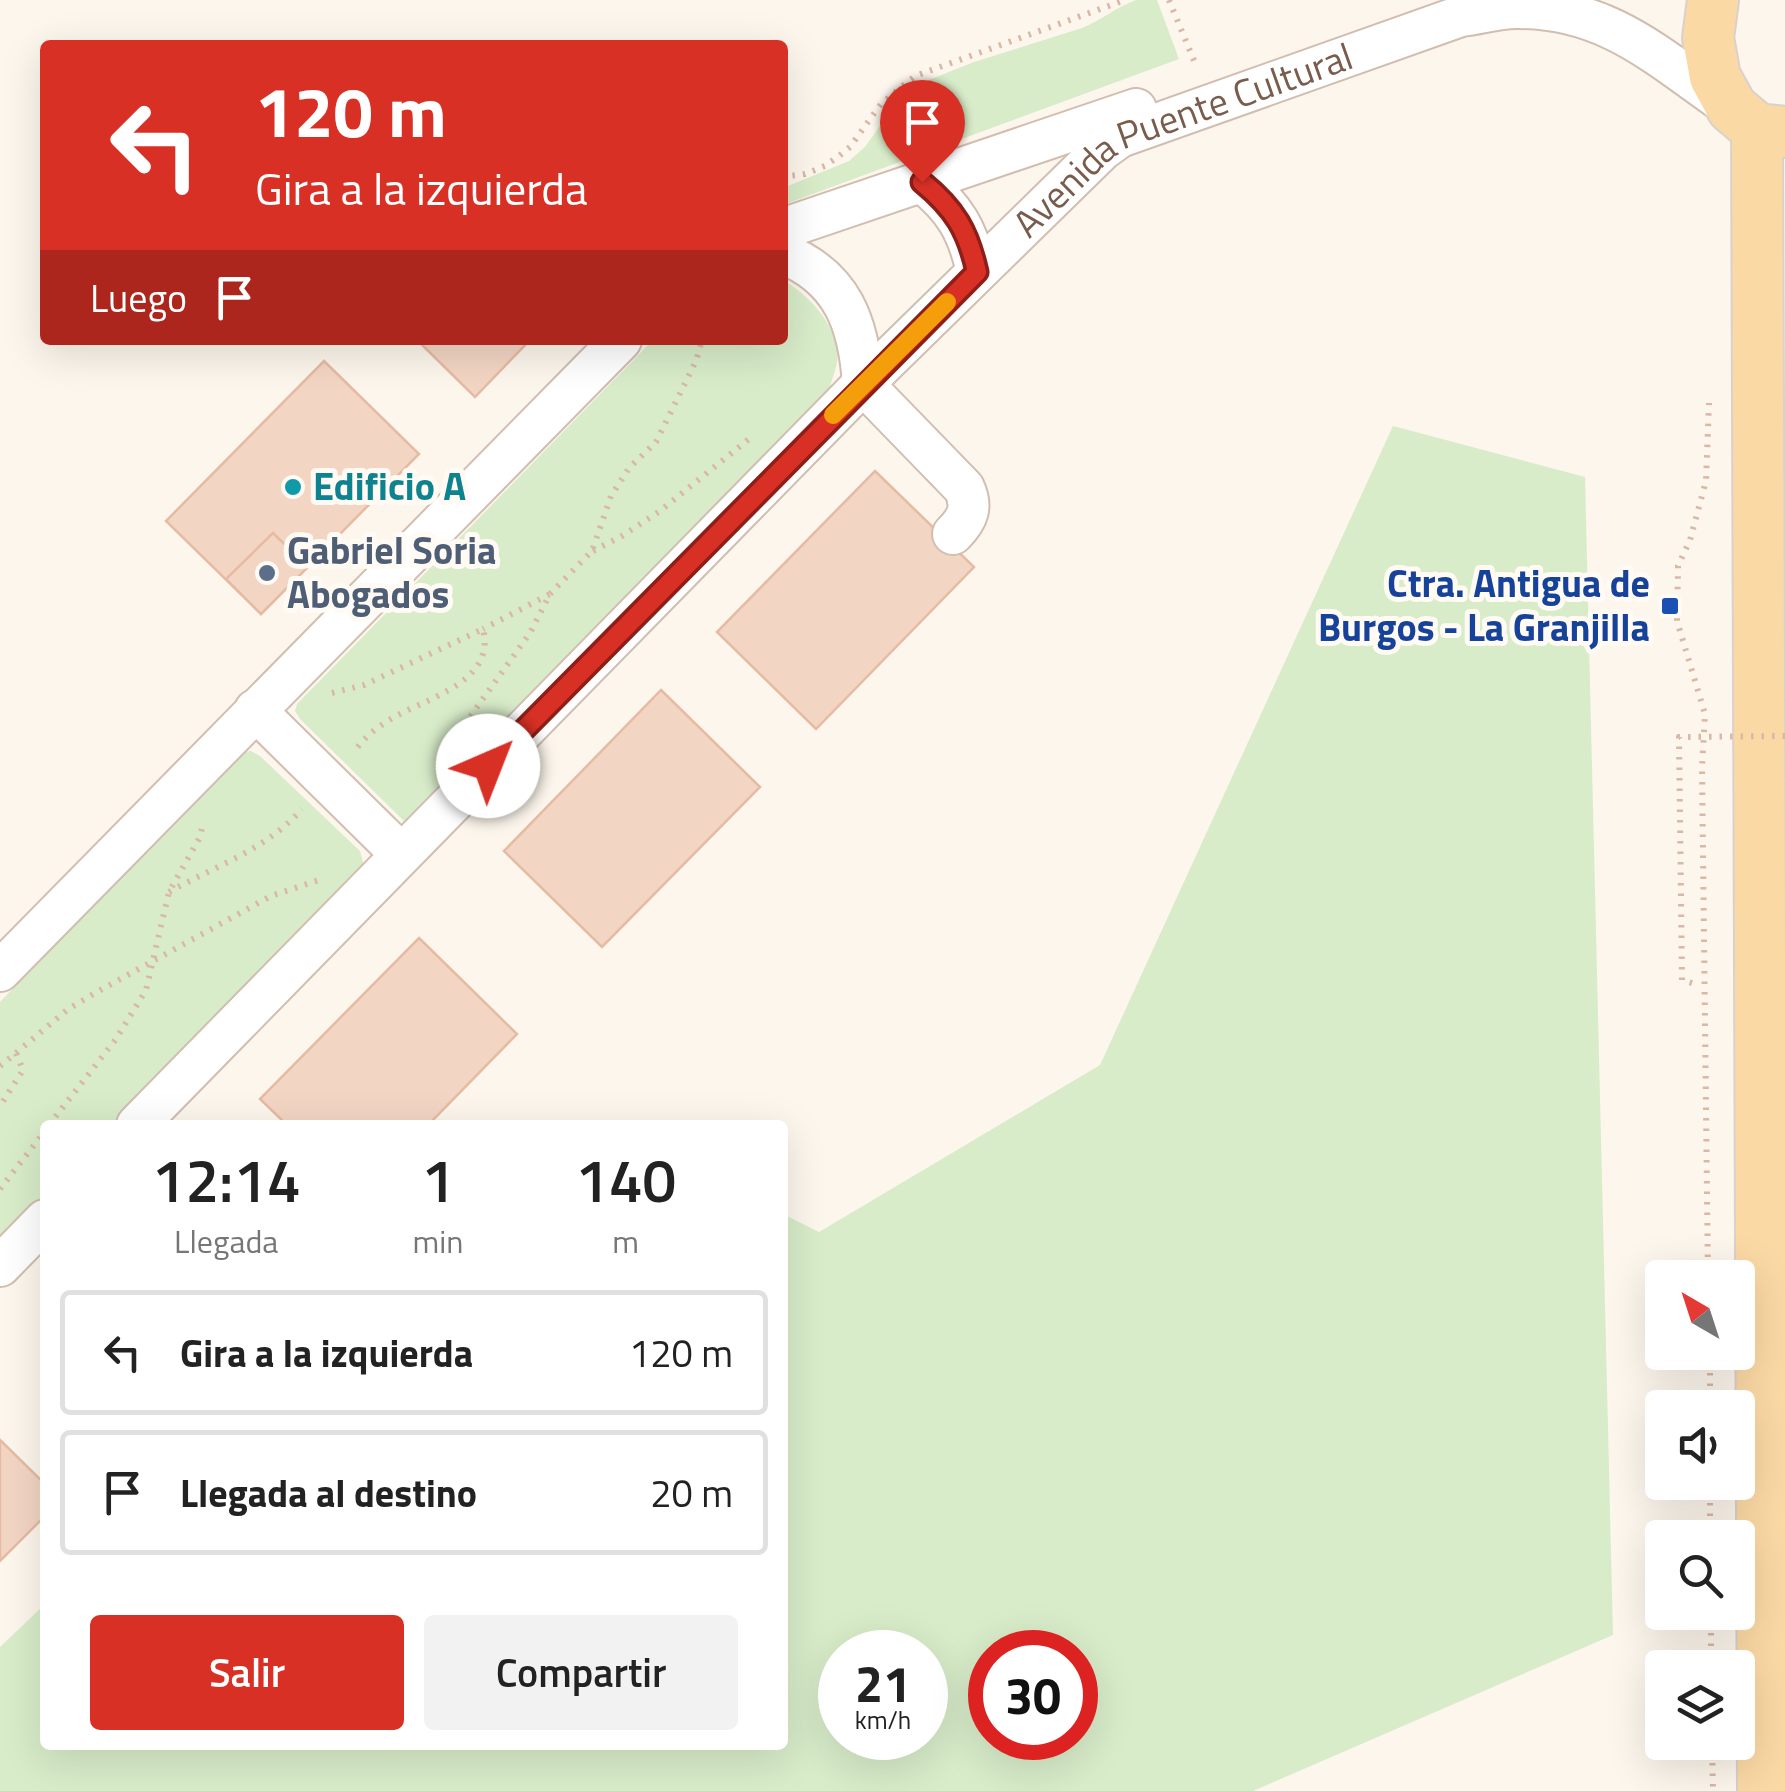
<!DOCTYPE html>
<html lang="es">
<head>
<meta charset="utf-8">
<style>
	body { margin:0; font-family:"Titillium Web",sans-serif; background:#f2f2f2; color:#222; height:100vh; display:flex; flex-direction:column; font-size:38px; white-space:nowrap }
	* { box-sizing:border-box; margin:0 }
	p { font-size:32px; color:#767676 }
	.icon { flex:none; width:55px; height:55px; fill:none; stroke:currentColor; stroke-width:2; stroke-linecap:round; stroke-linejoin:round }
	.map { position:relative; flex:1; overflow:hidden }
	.panel { position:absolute; left:40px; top:1120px; width:748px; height:630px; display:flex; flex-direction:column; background:#fff; border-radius:10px; box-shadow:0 10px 40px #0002 }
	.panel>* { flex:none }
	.guide { position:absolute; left:40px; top:40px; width:748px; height:305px; border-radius:10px; box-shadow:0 10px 40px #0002; background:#d93025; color:#fff; overflow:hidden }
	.needle { width:65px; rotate:321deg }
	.tools { position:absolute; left:1645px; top:1260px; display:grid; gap:20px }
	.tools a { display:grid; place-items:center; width:110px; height:110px; border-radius:10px; background:#fff; box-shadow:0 10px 40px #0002; font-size:50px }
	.speed { position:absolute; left:818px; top:1630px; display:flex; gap:20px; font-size:50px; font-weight:700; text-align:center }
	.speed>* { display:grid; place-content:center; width:130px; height:130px; border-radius:50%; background:#fff; box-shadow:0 10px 40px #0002; line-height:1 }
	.speed small { font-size:25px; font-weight:400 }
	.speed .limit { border:15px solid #d22; background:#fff; color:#111 }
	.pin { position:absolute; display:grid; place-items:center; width:85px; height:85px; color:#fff; margin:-102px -42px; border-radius:50% 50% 50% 0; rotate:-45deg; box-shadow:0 0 10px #0007 }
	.pin .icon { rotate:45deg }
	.me { position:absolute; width:110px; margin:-55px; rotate:44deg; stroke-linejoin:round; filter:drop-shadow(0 0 8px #0008) }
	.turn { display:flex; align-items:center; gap:35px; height:210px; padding:0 50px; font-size:45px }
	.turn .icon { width:130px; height:130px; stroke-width:2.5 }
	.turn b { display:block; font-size:70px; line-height:85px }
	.then { display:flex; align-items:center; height:95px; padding:0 50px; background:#0003; gap:20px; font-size:38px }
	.eta { display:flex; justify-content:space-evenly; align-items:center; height:170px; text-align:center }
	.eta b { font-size:60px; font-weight:600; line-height:70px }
	.action { display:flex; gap:20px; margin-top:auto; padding:20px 50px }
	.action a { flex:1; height:115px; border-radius:10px; background:#d93025; color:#fff; font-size:40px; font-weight:600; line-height:115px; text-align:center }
	.action a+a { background:#f2f2f2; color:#222 }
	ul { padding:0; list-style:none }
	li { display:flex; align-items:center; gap:30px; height:125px; margin:0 20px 15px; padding:0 30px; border:5px solid #e0e0e0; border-radius:10px }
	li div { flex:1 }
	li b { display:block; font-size:38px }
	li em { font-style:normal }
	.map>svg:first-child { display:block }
	.green { fill:#d8ecc9; fill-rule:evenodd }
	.building { fill:#f3d5c3; stroke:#e6bba3; stroke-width:2.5 }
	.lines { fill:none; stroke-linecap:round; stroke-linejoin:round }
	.minor-casing { stroke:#d1beb0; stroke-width:44 }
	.major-casing { stroke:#dad1cd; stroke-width:54 }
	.path { stroke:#d9b8a5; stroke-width:6; stroke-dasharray:2.5 8; stroke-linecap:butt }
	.minor { stroke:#fff; stroke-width:40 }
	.major { stroke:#fbd9a5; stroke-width:50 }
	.path-bridge { stroke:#d9b8a5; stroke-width:6; stroke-dasharray:2.5 8; stroke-linecap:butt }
	.route-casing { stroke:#8d1f18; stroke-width:25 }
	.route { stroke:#d93025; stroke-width:18 }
	.slow { stroke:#f59e0b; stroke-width:18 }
	.culture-dot { fill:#0f9aa8; stroke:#fffaf3; stroke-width:4 }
	.service-dot { fill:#5c6f8a; stroke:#fffaf3; stroke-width:4 }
	.transit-dot { fill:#1a4fb4; stroke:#fffaf3; stroke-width:4 }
	.labels { text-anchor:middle; stroke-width:10; stroke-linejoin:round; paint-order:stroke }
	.street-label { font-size:38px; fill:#7a5c4d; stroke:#fffaf3 }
	.culture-label { font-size:38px; font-weight:bold; fill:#0d838f; stroke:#fffaf3; text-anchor:start }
	.service-label { font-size:38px; font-weight:bold; fill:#4e5e75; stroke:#fffaf3; text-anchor:start }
	.transit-label { font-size:38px; font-weight:bold; fill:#164399; stroke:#fffaf3; text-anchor:end }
</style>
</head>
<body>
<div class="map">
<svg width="1785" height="1791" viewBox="0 0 1785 1791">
	<rect width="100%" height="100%" fill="#fdf6ec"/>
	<g class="green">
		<path d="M1136,0H1157L1179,59L783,205V188L849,161L865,147L896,103L914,86L974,62L1082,28C1102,20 1116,7 1136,0Z"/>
		<path d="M783,280C809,295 842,329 837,363C835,373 830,384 828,394L407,824L300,719L295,711L297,704L653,340H782Z"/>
		<path d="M1393,426L1585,477L1613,1635L1253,1791H0V1647L45,1604V1745H782L783,1214L819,1232L1100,1065ZM925,1652V1738H840V1652ZM990,1652H1075V1738H990Z"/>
		<path d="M251,751L260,756L360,851L364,866L360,873L113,1125H45V1194L0,1240V1002L235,758L243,752Z"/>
	</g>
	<g class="building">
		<path d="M417,340H530L475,397Z"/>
		<path d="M324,361L419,454L261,614L166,521Z"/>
		<path d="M875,471L974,567L816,729L717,632Z"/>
		<path d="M273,533L308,567L261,614L226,579Z"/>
		<path d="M661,690L760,787L602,947L504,851Z"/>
		<path d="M419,938L517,1034L428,1125H287L260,1099Z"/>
		<path d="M0,1440L45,1484V1516L0,1561Z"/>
	</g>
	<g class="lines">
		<g class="minor-casing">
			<g id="minor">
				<path d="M922,182C955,208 968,231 977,272"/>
				<path d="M782,229L1136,109"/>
				<path d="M782,253C843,277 859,324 863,384L964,488C973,507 968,519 953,534"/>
				<path d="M255,710L401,854"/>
				<path d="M0,971L621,340"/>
				<path id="s1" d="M137,1125L863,384L1102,150L1120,137L1461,16C1479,14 1498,8 1516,8C1609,7 1660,59 1732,108"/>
				<path d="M0,1266L45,1220"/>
			</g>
		</g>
		<g class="major-casing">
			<g id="major">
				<path d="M1713,0L1708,38L1715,77L1732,108L1757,129L1785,132"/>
				<path d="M1757,129L1763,1791"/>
			</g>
		</g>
		<g class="path">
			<path d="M1169,0L1195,63"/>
			<path d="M782,177L805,174L825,166L839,156L850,147L881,104L915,76L1125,0"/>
			<path d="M593,551L622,536L660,511L749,439"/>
			<path d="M550,594L592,551L611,496L629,468L656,442L696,361L702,340"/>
			<path d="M332,693L364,685L483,629C497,686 418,699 383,724C372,731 362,741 354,752"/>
			<path d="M452,742L530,633L550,594L483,629"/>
			<path d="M169,892C215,866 266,850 302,809"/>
			<path d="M16,1053L67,1010L95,993L271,896L322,879"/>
			<path d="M0,1066L16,1053L23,1070L0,1106"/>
			<path d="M49,1125L116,1039L146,990L169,892L200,837L203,824"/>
			<path d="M0,1189L45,1131"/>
			<path d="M1708,1278L1702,767L1705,714L1677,621L1678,566L1690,540L1706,481L1709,403"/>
			<path d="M1710,1352V1408"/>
			<path d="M1710,1482V1538"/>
			<path d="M1711,1612V1668"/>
			<path d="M1712,1742L1713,1791"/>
		</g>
		<use href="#minor" class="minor"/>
		<use href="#major" class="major"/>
		<path class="path-bridge" d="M1692,983L1682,980L1679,737L1785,736"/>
	</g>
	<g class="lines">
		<g class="route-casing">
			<path id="route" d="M488,766L977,272C968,231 955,209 922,182"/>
		</g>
		<use href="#route" class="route"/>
		<path class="slow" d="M833,415L947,302"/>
	</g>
	<circle class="culture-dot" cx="293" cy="487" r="10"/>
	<circle class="service-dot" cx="267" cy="573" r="10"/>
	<rect class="transit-dot" x="1660" y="596" width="20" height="20" rx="5"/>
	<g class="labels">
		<g class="street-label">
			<text dy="13" stroke="none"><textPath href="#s1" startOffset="1448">Avenida Puente Cultural</textPath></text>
		</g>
		<g class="culture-label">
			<text x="313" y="500">Edificio A</text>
		</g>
		<g class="service-label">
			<text x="287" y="564">Gabriel Soria<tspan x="287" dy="44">Abogados</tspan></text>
		</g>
		<g class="transit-label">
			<text x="1650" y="597">Ctra. Antigua de<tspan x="1650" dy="44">Burgos - La Granjilla</tspan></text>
		</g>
	</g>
</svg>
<div class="tools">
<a><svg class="needle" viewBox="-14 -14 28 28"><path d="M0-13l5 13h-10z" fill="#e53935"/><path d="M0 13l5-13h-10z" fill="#767676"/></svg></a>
<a><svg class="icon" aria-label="sound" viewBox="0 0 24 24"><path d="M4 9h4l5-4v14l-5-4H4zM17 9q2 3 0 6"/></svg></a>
<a><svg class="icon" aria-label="search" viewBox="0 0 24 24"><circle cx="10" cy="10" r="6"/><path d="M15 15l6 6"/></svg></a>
<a><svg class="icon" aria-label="layers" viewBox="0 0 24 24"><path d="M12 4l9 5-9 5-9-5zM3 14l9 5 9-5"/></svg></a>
</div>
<div class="speed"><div>21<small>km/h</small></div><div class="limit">30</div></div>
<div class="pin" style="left:922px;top:182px;background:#d93025"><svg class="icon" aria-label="arrive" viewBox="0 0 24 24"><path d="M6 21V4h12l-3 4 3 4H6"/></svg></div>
<svg class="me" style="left:488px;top:766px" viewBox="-20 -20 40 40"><circle r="19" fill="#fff"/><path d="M0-13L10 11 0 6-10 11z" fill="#d93025"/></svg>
<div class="guide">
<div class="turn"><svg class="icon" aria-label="left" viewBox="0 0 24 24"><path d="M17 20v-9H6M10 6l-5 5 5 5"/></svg><div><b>120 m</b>Gira a la izquierda</div></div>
<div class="then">Luego<svg class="icon" aria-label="arrive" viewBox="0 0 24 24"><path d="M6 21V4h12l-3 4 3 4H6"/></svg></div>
</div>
<section class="panel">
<div class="eta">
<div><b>12:14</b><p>Llegada</p></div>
<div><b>1</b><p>min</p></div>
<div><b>140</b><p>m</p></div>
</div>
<ul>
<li><svg class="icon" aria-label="left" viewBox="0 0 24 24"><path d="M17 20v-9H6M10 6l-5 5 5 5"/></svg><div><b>Gira a la izquierda</b></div><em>120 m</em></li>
<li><svg class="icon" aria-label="arrive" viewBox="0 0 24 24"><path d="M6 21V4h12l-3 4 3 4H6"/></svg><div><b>Llegada al destino</b></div><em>20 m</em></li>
</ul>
<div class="action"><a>Salir</a><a>Compartir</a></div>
</section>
</div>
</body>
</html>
